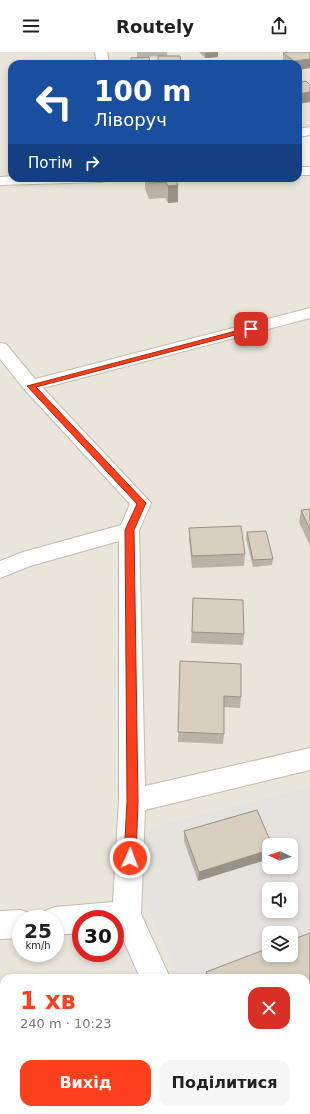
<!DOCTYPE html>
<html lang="uk">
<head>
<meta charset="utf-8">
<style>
	body { margin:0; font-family:"DejaVu Sans",sans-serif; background:#f6f6f6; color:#222; height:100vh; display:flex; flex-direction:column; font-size:15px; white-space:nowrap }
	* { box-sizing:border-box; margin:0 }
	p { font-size:13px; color:#767676 }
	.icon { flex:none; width:22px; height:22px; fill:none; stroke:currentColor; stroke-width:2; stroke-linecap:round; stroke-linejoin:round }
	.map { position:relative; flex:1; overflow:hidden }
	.sheet { position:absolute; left:0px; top:922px; width:310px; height:140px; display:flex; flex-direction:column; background:#fff; border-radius:12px 12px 0 0; box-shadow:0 2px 6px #0003 }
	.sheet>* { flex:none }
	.top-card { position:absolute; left:8px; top:8px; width:294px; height:122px; border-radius:12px; box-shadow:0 2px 6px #0003; background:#1a4fa0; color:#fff; overflow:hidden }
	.needle { width:26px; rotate:274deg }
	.tools { position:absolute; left:262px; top:786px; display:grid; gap:8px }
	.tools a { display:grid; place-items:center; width:36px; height:36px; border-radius:8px; background:#fff; box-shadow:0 2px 6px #0003; font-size:20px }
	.speed { position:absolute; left:12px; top:858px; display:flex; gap:8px; font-size:20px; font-weight:700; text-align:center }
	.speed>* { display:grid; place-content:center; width:52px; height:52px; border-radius:50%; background:#fff; box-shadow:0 2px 6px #0003; line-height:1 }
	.speed small { font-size:10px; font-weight:400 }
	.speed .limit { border:6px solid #d22; background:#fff; color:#111 }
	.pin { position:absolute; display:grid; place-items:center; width:34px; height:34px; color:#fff; margin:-17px; border-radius:8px; box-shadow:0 2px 6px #0006 }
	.me { position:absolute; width:44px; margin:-22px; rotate:2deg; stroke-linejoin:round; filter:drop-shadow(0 0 3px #0008) }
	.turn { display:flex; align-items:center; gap:14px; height:84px; padding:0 20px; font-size:18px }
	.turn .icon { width:52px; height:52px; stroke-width:2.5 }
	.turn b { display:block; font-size:28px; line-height:34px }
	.then { display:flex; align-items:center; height:38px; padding:0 20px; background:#0003; gap:8px; font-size:15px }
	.round { display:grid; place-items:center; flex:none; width:42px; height:42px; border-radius:12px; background:#f6f6f6 }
	.head { display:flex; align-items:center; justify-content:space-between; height:68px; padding:0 20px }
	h1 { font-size:24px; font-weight:600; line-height:30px; color:#fc3f1d }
	.primary-button { display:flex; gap:8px; margin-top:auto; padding:8px 20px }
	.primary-button a { flex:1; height:46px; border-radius:12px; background:#fc3f1d; color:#fff; font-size:16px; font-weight:600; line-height:46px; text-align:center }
	.primary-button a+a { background:#f6f6f6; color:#222 }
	header { display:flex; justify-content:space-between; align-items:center; height:52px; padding:0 20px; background:#fff; font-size:18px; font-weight:600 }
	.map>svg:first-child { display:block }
	.residential { fill:#eae5da; fill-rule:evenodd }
	.industrial { fill:#e6e2dd; fill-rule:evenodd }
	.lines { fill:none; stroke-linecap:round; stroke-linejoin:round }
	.minor-casing { stroke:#c2bbae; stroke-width:2 }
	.minor { fill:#fff; fill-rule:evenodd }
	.wall { fill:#bab2a6 }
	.shaded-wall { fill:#979187 }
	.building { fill:#d8cfc1; stroke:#979187 }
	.route { fill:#fc3f1d; stroke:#a42913 }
</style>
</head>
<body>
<header><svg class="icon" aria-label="menu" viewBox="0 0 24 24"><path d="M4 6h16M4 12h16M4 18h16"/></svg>Routely<svg class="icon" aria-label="share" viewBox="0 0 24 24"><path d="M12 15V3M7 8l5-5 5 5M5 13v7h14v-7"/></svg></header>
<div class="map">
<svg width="310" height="1062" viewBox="0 0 310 1062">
	<rect width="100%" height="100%" fill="#f6f3ec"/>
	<path class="residential" d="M0,0H310V79L298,81V12H12V126H298V119H310V734L143,777L136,832L178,926H4V1058H236L238,1062H0ZM21,867H55V901H21ZM81,867H115V901H81Z"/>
	<path class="industrial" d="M310,734V1062H238L236,1058H306V926H178L136,832L143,777ZM269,793H291V815H269ZM269,837H291V859H269ZM269,881H291V903H269Z"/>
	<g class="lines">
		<g class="minor-casing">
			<g id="minor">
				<path d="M95,0H107L109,12H97Z"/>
				<path d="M310,75V83L298,85V77Z"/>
				<rect x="298" y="115" width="12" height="8"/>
				<path d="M12,124V126H108L106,129L101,130L0,133V125Z"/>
				<path d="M310,256V266L43,336L151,451L139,478L145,734L310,696V718L145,758L141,862L170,926H140L119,878H115V867H81V881L55,883V867H41L45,859L55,855L113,850L119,749V489L30,514L0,526V509L23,500L121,473L130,452L25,338L0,307V291L6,292L35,327Z"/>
				<path d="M21,858L31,862L33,867H21V886L0,887V859Z"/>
				<path d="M197,1058H229L230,1062H198Z"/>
			</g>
		</g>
		<use href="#minor" class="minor"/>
	</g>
	<g class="wall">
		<path d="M137,0H167V4L137,5Z"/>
		<path d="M199,0H218V5L205,6Z"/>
		<path d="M283,1L298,12H285L283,10Z"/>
		<path d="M149,5L150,12H131V6Z"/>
		<path d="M145,126H175L178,133V150L168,151L165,146L149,147L145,137Z"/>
		<path d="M310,457V494L299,470L301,458Z"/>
		<path d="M189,476L245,502L244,514L192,516L189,487Z"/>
		<path d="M247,480L273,507L272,513L253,515L246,487Z"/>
		<path d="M193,546L244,582L243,593L191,591Z"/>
		<path d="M180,609L241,645L240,656L224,655V682L223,692L178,690Z"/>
		<path d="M257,758L198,829L184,789V779Z"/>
		<path d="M206,920L306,926H206Z"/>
		<path d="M269,1058H306L310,1062H270Z"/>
	</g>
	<g class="shaded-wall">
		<path d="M211,0H218V5L205,6V1Z"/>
		<path d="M310,7V16L298,18V12H294V9Z"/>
		<path d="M310,40V50L298,52V42Z"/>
		<path d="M178,133V150L168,151V134Z"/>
		<path d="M269,798V807L198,829L199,820Z"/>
		<path d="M310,995V1003L306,1005V997Z"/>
		<path d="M131,1058H147L137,1062H121Z"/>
	</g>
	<g class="building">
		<path d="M288,0H310V7L294,9L283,1Z"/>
		<path d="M158,4H180L181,12H158Z"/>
		<path d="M149,5L150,11L132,12L131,6Z"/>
		<path d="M306,29L310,33V40L298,42V31Z"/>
		<path d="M147,126H175L178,133L168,134L166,130L149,131Z"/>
		<path d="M310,457V478L301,458Z"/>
		<path d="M241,474L245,502L192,504L189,476Z"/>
		<path d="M266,479L273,507L253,508L247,480Z"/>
		<path d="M193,546L243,548L244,582L192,580Z"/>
		<path d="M180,609L241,612V645L224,644V682L178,680Z"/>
		<path d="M257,758L272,793H269V798L199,820L184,779Z"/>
		<path d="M310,881V995L306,997V926H209L206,920L269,896V903H291V888Z"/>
		<path d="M4,1003V1058H55L56,1062H0V1004Z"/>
		<path d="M306,1012L310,1022V1062H277L275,1058H306Z"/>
		<path d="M94,1058H131L121,1062H95Z"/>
	</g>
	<path class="route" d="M251,275L255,277L254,278L36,335L146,451L134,478L138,749L136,806L134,810L130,812L126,810L124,806L127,749L125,478L137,452L27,334Z"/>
</svg>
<div class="tools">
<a><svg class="needle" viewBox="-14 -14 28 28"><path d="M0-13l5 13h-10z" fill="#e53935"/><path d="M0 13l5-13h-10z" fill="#767676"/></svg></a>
<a><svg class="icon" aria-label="sound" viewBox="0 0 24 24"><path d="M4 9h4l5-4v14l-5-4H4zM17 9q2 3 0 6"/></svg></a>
<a><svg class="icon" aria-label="layers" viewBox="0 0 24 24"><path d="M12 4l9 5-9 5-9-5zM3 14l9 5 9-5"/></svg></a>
</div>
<div class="speed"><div>25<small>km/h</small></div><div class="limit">30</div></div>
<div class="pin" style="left:251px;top:277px;background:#d93025"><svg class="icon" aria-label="arrive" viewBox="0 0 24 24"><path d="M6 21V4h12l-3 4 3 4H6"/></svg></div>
<svg class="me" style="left:130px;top:806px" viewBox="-20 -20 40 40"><circle r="17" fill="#fc3f1d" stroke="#fff" stroke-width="3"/><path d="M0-11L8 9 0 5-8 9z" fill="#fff"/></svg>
<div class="top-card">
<div class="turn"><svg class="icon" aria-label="left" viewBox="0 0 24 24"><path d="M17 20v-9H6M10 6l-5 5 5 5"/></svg><div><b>100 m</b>Ліворуч</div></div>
<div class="then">Потім<svg class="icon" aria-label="right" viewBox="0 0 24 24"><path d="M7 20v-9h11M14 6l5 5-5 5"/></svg></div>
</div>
<section class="sheet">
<div class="head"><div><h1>1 хв</h1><p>240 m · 10:23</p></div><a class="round" style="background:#d93025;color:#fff"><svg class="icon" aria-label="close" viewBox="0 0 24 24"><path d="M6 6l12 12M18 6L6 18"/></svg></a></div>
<div class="primary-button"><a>Вихід</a><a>Поділитися</a></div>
</section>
</div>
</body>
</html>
